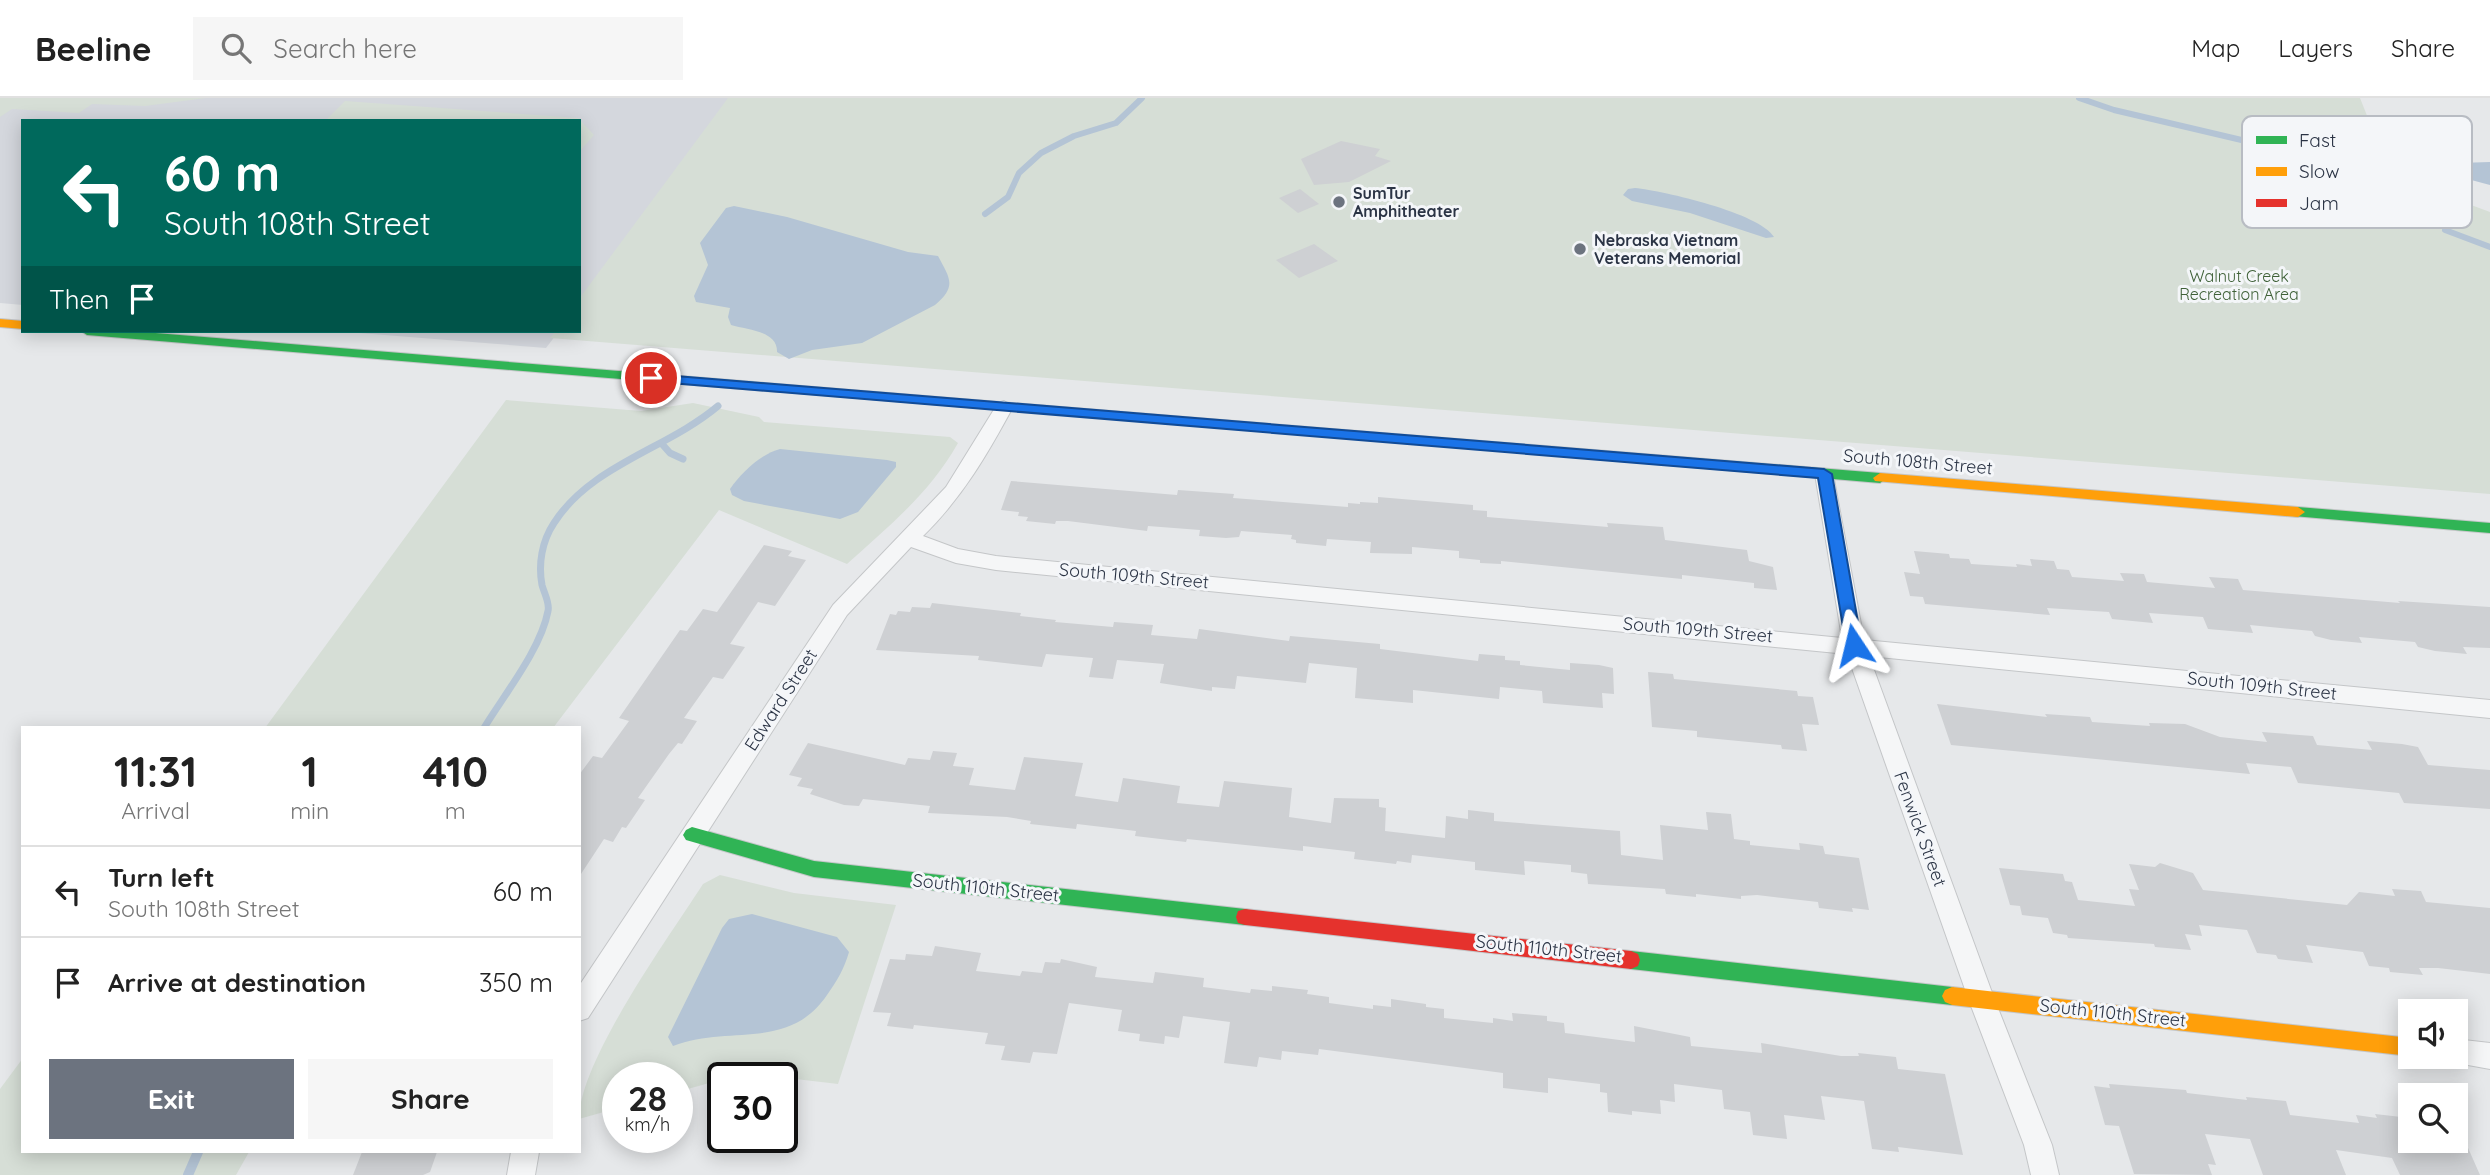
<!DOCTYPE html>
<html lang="en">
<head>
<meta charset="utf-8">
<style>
	body { margin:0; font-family:Quicksand,sans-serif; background:#f6f6f6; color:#222; height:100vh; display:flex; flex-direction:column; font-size:26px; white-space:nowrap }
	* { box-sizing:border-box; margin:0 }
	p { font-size:23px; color:#767676 }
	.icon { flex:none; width:38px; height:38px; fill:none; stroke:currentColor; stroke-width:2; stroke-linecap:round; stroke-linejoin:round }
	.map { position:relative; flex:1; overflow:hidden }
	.panel { position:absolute; left:21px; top:628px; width:560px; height:427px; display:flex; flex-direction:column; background:#fff; border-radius:0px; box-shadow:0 4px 18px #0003 }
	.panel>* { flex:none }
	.guide { position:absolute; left:21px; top:21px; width:560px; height:214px; border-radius:0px; box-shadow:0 4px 18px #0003; background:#00695c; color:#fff; overflow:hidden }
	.tools { position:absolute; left:2398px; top:901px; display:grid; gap:14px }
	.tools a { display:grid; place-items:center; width:70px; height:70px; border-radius:0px; background:#fff; box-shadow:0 4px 18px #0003; font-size:35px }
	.speed { position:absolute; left:602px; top:964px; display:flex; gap:14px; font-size:35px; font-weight:700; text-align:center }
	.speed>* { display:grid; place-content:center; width:91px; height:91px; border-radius:50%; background:#fff; box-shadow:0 4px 18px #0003; line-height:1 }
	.speed small { font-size:18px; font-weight:400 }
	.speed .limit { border:4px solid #111; border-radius:10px; background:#fff; color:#111 }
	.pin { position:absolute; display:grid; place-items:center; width:60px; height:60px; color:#fff; margin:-30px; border:4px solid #fff; border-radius:50%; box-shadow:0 2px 7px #0007 }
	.me { position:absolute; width:77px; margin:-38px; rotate:350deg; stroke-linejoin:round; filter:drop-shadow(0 0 5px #0008) }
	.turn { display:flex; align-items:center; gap:24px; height:147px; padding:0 28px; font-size:32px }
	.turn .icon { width:91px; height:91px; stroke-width:2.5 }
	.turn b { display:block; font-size:49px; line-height:60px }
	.then { display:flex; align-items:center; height:66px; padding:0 28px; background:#0003; gap:14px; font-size:26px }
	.eta { display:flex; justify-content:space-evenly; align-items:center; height:119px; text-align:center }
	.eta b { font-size:42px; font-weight:700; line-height:49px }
	.cta { display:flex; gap:14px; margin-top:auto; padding:14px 28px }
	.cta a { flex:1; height:80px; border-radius:0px; background:#6c737f; color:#fff; font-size:28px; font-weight:700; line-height:80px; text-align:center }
	.cta a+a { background:#f6f6f6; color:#222 }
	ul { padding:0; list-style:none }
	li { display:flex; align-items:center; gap:21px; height:91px; padding:0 28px; border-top:2px solid #e0e0e0 }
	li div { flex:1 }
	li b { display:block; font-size:26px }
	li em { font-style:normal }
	header { display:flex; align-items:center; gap:42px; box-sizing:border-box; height:98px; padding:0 35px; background:#fff; border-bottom:2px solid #e0e0e0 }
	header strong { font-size:33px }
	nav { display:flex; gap:38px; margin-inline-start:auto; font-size:24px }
	.search { width:490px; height:63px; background:#f6f6f6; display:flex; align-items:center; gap:18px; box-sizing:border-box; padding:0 24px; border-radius:0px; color:#767676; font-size:26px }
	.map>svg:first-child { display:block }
	.built { fill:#d4d7dd }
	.green { fill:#d6ded6 }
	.water { fill:#b4c4d5 }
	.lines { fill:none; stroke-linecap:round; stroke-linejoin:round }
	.stream-far2 { stroke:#b4c4d5; stroke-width:6 }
	.stream-far1 { stroke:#b4c4d5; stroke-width:7 }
	.stream { stroke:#b4c4d5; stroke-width:10 }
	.building { fill:#ced0d3 }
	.street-casing { stroke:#c4c6c8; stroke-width:2 }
	.fast-casing { stroke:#c4c6c8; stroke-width:2 }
	.slow-casing { stroke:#c4c6c8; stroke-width:2 }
	.jam-casing { stroke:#c4c6c8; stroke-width:2 }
	.street { fill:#f5f6f7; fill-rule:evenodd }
	.fast { fill:#30b455; fill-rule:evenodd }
	.slow { fill:#ff9f0a; fill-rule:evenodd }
	.jam { fill:#e5322d; fill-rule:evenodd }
	.route { fill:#1a73e8; stroke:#114b97; stroke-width:2 }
	.poi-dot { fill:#6c737f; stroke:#f4f6f9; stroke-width:2.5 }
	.labels { text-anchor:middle; stroke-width:6; stroke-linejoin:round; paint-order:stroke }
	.far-poi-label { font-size:16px; font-weight:bold; fill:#2b3445; stroke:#f4f6f9; text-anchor:start }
	.far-park-label { font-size:16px; fill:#3f6138; stroke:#f4f6f9 }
	.street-label { font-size:18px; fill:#2b3445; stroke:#f4f6f9 }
	.key { fill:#f4f6f9; stroke:#b8bcc3; stroke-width:2 }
	.key-label { font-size:19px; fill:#2b3445 }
</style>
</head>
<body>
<header>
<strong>Beeline</strong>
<div class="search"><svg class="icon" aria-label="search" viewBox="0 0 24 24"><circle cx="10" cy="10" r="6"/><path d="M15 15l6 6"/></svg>Search here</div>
<nav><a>Map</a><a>Layers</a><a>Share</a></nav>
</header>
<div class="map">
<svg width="2490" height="1077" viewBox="0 0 2490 1077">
	<rect width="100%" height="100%" fill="#e6e8ea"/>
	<g class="built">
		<path d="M0,0H730L579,205V23H23V207L0,205Z"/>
		<path d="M334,233H559L546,250Z"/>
	</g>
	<g class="green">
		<path d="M0,0H206L145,8L92,6L79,15L12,11L0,19Z"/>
		<path d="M728,0H2360L2387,68L2409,84L2490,114V396L550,240L556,233H579V201Z"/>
		<path d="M345,3L578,20L594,37L579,54V23H325Z"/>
		<path d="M506,302L641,313L693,305L759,319L764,324L950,339L958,345C930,395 889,428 847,466L719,412L553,630H265Z"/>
		<path d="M720,777L794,795L896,807L838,986L745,975L677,994V980H618V1010L579,1021C579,963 669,839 703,786Z"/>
		<path d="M23,960V1054H249L236,1077H0V991Z"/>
	</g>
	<g class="water">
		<path d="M2490,64V87L2460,79L2450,71L2459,65Z"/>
		<path d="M1635,90C1664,93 1760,115 1774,139L1766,140L1690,115L1632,103L1623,97L1628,91Z"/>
		<path d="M734,108L787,119L908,154L938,158C949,179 958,188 935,207L862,245L812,252L789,261L777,254C778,233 748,232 731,227L728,219L730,210L696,204L694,198L708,167L700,145L726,110Z"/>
		<path d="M780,351L887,362L896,364V369L858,414L840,421L744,403L732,397L730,391C742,374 761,356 780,351Z"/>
		<path d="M752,816L837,839L849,854C844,871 837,883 827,897C788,954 729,926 673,948L668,939L722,830L729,821Z"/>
	</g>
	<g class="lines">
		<g class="stream-far2">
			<path d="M2079,0L2114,12L2250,44L2270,54L2318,89L2391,115"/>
			<path d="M985,116L1008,99L1019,75L1041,55L1074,38L1116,25L1142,0"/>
			<path d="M2445,132L2490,149"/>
		</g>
		<g class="stream-far1">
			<path d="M662,346L670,355L683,361"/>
			<path d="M484,630C504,597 541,551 548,513C550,505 544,495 542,487C538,466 542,443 554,425C591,367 667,351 718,308"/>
		</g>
		<path class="stream" d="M188,1077L198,1054"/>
	</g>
	<g class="building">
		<path d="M1341,43L1380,51L1375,58L1391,63L1349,84L1314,87L1301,61Z"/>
		<path d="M1300,91L1319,106L1298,115L1279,100Z"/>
		<path d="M1314,146L1338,163L1299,180L1276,162Z"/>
		<path d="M1011,383L1177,397L1178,392L1234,396L1233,400L1348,409V405L1360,406V404L1378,405V399L1473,407V412L1487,413V419L1608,429L1607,425L1663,429L1665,442L1747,452L1749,463L1773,469L1777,492L1754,490V485L1682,477V481L1501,463V466L1480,465V462L1459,460V453L1412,449V456L1370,455L1371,444L1327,441L1326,448L1296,445V442L1291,441L1292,437L1241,433L1239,439L1226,440L1199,438L1200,432L1148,428L1147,433L1068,423H1056L1055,426L1026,423L1028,419L1018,418L1019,414L1001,412Z"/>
		<path d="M764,447L792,453L788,458L806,462L775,508L758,504L730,546L745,549L723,581L713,579L684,620L697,623L682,646L678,645L669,656L638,700L645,702L626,730L622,729L613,744L604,741L579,779V677L593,658L602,660L629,623L619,620L680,532L687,533L703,511L717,514Z"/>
		<path d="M1914,453L1949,456L1950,460L1969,461L1971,466L2017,469L2016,466L2032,468L2030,461L2054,463L2057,471L2069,472L2072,479L2124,483L2120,475L2144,476L2147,484L2215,490L2209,479L2238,481L2243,492L2400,505L2398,503L2490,509V550L2463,549L2467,556L2435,553L2418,549L2415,544L2359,539L2362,545L2331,542L2315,538L2312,533L2250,527L2253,535L2208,531L2203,519L2149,515L2153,525L2112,521L2109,514L2047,510L2050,517L1925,506L1923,499L1910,498L1904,474L1920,476Z"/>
		<path d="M932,505L1021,515L1020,518L1056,522L1055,524L1113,529L1114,524L1153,527L1151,537L1197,541L1199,531L1289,543L1290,538L1380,546V551L1478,563L1479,556L1505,558V562L1520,563V567L1570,572V565L1599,567L1613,570L1614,596L1602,595L1603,610L1543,605L1542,593L1500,589L1499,601L1413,592V605L1355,600L1357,570L1309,565L1306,585L1237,578L1235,591L1212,589V593L1160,585L1164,566L1117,562L1113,581L1089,579L1093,560L1046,556L1042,569L978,562L979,558L876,552L890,516L896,517L898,513L910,514L912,509L930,510Z"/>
		<path d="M1648,574L1673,576L1674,581L1797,593L1798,598L1813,599L1819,627L1802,626L1807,653L1782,651L1781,647L1697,639V633L1652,629Z"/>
		<path d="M1937,606L2047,619L2045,616L2090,619L2092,624L2150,628L2149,625L2185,626L2220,639L2267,644L2262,634L2313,638L2317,647L2372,652L2367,643L2402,646L2418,649L2428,667L2490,672V711L2404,705L2399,695L2298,685L2291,669L2246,665L2250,676L1951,647Z"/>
		<path d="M808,645L905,667L908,660L930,662L933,653L957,655L953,668L974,670L969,687L1015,692L1024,659L1083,665L1075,698L1118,704L1123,680L1180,688L1177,705L1219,709L1224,683L1292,690L1289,719L1331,725L1334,700L1379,701V709L1386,710L1385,733L1445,740L1446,718L1468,721V712L1494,715V723L1620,733L1621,757L1663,762L1660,727L1708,732L1706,714L1731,716L1734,741L1750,743V747L1800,752L1799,745L1823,748L1825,756L1859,760L1869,812L1852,810L1853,814L1819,810L1818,804L1757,797L1741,798V801L1696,796V799L1666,796L1665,791L1588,786L1587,776L1571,774V767L1524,763L1525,777L1475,772V764L1412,757L1411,765L1397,763L1396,766L1354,761L1355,754L1303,748V753L1187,741L1186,744L1135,738L1136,733L1077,726L1076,731L1030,726L1031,723L1007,719L928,715L930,708L863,701L859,708L844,707L810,696L813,691L797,688L802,680L789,677Z"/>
		<path d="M2160,765L2193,775L2203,792L2347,807L2359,794L2395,798L2392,791L2421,793L2426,804L2490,810V876L2438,870H2419L2423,877L2390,874L2389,870L2369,868L2363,854L2306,847L2313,865L2278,861L2276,857L2257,855L2247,832L2199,827L2202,838L2185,836L2191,852L2155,849L2154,846L2068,840L2067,837L2053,835L2048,820L2022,817L2020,808L2010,807L1999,770L2063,776L2065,783L2072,784L2078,802L2135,808L2129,791L2139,792L2129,766L2155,769Z"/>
		<path d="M935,848L981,855L976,873L1020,878L1022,873L1042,875L1045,864L1060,865L1061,861L1097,869L1095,879L1153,885L1155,874L1204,880L1203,889L1250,895L1251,891L1272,893V888L1308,892L1307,896L1329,899V905L1373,911V907L1391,909V901L1426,906V909L1444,911V920L1493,925V920L1513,923L1512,915L1547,918V923L1564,925L1565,935L1635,944L1634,928L1690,939L1691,948L1762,955L1761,945L1841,958H1859L1858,955L1896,959L1898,971L1945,976L1963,1057L1898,1049L1899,1054L1872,1051L1864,1003L1821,998L1825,1022L1784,1017L1787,1041L1753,1037L1750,1014L1724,1011L1722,992L1674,986L1675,1004L1660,1002L1661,1016L1632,1013V1017L1608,1014L1607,995L1600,994V986L1548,980V995L1503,990V975L1319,951L1318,957L1282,953L1281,962L1259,959L1257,969L1224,965L1230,924L1183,918L1179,940L1165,938L1164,946L1139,943L1140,936L1118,933L1122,912L1069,905L1057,956L1033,954L1030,965L1001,962L1005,948L985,946L988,935L914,927L913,931L887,928L891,915L873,914L890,861L905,862L906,856L932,858Z"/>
		<path d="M2109,986L2186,992L2187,995L2247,1002L2246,999L2286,1003L2290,1017L2359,1025L2356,1017L2377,1020L2375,1016L2410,1020V1043H2465L2480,1077H2400L2392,1060L2336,1052L2346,1077H2263L2250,1041L2205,1036L2216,1067L2208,1066L2212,1077L2134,1076L2119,1028L2105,1027L2094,988L2110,990Z"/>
		<path d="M362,1054H437L430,1074L423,1077H353Z"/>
	</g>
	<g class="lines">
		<g class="street-casing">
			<g id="street">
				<path d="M1004,303L1013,309C987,357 962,400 923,438L958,451L996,458L1842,540L1815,376L1824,370L1833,376L1864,542L2490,602V620L1869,558L1994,900L2052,1047L2059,1077H2031L2024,1047L1968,900L1847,556L996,472L956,465L911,449L847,517L588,920L579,923V888L833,507L946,389L998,305Z"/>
				<path d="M2455,941L2490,945V971L2446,963L2444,959H2455Z"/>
				<path d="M511,1054H539L535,1077H507Z"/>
			</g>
		</g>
		<g class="fast-casing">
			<g id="fast">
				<path d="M81,233H131L778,286L785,290L778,294L87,237Z"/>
				<path d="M1283,327L1880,375L1887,380L1880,385L1278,334L1276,331L1278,328Z"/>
				<path d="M2298,409L2490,425V435L2293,418L2291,414L2293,410Z"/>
				<path d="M692,729L814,763L1245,811L1252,813L1254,819L1252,825L1245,827L814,779L686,742L683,737L686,732Z"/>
				<path d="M1631,853L1952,889L1959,892L1962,898L1959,904L1952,907L1631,871L1624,868L1622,862L1624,856Z"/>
			</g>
		</g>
		<g class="slow-casing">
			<g id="slow">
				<path d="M0,221L23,223V231L0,229Z"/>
				<path d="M778,286L1283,327L1290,331L1283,335L773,293L771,290Z"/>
				<path d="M1880,375L2298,409L2305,414L2298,419L1875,383L1873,380Z"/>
				<path d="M1952,889L2410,940V958L1952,907L1945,904L1942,898L1945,892Z"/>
			</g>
		</g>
		<g class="jam-casing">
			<path id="jam" d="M1245,811L1631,853L1638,856L1640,862L1638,868L1631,871L1245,827L1238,825L1236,819L1238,813Z"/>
		</g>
		<use href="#street" class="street"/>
		<use href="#fast" class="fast"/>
		<use href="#slow" class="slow"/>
		<use href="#jam" class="jam"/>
	</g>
	<path class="route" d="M651,276L1824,371L1832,376L1862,547L1854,553L1846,547L1818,380L646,283L644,280Z"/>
	<g class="poi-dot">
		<circle cx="1339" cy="104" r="7"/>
		<circle cx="1580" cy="151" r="7"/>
	</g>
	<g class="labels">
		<g class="far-poi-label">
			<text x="1353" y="101">SumTur<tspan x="1353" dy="18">Amphitheater</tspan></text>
			<text x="1594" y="148">Nebraska Vietnam<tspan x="1594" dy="18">Veterans Memorial</tspan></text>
		</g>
		<g class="far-park-label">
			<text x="2239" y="184">Walnut Creek<tspan x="2239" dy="18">Recreation Area</tspan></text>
		</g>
		<g class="street-label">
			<text transform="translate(1918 364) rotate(5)" y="6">South 108th Street</text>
			<text transform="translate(1134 478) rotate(5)" y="6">South 109th Street</text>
			<text transform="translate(1698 532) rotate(5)" y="6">South 109th Street</text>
			<text transform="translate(2262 588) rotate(6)" y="6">South 109th Street</text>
			<text transform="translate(781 602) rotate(-57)" y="6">Edward Street</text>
			<text transform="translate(1920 731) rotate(70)" y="6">Fenwick Street</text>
			<text transform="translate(986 790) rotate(6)" y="6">South 110th Street</text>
			<text transform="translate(1549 851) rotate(6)" y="6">South 110th Street</text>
			<text transform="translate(2113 915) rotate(6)" y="6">South 110th Street</text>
		</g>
	</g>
	<rect x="2242" y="18" width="230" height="112" rx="10" class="key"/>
	<rect x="2256" y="38" width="31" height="8" fill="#30b455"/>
	<rect x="2256" y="69" width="31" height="9" fill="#ff9f0a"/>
	<rect x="2256" y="101" width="31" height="8" fill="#e5322d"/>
	<g class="key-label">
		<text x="2299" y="49">Fast</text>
		<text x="2299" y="80">Slow</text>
		<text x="2299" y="112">Jam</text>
	</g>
</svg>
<div class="tools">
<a><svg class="icon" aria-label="sound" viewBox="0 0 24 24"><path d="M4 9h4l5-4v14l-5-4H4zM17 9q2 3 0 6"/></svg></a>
<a><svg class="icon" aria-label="search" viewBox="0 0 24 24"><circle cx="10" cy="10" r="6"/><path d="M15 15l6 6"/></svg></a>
</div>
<div class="speed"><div>28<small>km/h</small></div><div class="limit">30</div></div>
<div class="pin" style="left:651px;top:280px;background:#d93025"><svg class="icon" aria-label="arrive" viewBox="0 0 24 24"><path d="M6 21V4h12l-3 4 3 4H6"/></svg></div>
<svg class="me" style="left:1854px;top:547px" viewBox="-20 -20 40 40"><path d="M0-17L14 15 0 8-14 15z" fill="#1a73e8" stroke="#fff" stroke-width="4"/></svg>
<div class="guide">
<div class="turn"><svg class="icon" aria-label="left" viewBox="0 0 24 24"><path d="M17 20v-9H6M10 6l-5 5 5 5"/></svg><div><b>60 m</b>South 108th Street</div></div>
<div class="then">Then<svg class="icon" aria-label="arrive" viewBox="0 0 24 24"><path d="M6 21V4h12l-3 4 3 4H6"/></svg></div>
</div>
<section class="panel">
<div class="eta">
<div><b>11:31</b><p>Arrival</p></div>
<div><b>1</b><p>min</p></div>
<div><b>410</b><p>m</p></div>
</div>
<ul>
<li><svg class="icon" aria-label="left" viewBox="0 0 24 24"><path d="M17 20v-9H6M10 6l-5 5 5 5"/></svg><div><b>Turn left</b><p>South 108th Street</p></div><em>60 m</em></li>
<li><svg class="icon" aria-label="arrive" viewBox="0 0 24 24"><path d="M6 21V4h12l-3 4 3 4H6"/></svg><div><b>Arrive at destination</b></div><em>350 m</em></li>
</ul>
<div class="cta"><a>Exit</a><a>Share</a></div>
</section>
</div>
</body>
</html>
